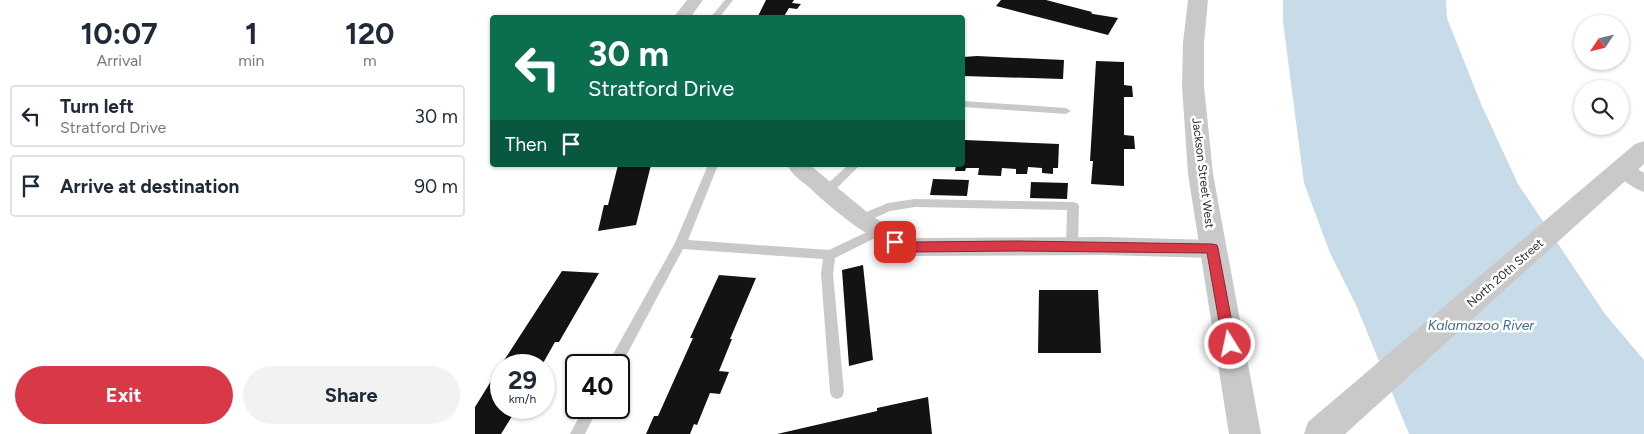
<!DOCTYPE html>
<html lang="en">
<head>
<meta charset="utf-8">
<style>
	body { margin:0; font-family:Figtree,sans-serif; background:#f2f2f3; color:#1f2937; height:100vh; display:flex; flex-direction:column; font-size:19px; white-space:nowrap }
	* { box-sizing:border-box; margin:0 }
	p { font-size:16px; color:#747a83 }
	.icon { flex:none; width:28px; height:28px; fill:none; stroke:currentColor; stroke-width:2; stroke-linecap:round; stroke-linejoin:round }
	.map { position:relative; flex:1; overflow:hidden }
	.details { display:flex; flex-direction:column; background:#fff; width:475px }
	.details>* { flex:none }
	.guide { position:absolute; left:15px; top:15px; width:475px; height:152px; border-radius:5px; box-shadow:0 1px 4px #0004; background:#0b6e4f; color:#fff; overflow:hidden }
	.needle { width:32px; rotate:235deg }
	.tools { position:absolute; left:1099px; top:15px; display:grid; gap:10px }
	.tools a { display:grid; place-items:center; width:55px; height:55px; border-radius:50%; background:#fff; box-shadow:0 1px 4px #0004; font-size:25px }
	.speed { position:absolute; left:15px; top:354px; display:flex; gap:10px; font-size:25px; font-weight:700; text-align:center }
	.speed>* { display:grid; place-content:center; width:65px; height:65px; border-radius:50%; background:#fff; box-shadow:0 1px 4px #0004; line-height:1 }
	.speed small { font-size:12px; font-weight:400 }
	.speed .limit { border:2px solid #111; border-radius:8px; background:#fff; color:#111 }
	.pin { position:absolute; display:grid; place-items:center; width:42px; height:42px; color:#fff; margin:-21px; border-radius:10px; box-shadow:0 2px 8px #0006 }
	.me { position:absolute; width:55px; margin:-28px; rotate:350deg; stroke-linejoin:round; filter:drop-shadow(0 0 4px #0008) }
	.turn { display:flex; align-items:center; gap:18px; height:105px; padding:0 15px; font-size:22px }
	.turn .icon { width:65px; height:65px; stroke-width:2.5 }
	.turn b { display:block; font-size:35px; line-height:42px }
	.then { display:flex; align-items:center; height:48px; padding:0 15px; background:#0003; gap:10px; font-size:19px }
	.eta { display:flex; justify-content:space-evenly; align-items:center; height:85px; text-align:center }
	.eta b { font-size:30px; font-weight:700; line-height:35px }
	.action { display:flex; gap:10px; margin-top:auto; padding:10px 15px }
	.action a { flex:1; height:58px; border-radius:30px; background:#d93846; color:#fff; font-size:20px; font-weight:700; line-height:58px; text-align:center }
	.action a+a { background:#f2f2f3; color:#1f2937 }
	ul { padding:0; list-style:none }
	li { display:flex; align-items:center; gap:15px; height:62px; margin:0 10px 8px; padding:0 5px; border:2px solid #e0e1e3; border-radius:5px }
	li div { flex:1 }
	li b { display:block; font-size:19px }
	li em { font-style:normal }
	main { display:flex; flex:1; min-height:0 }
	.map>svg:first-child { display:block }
	.water { fill:#c7dbe8 }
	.building { fill:#131313 }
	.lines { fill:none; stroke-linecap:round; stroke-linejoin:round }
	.service { fill:#c9c9c9; fill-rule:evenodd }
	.minor { fill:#c9c9c9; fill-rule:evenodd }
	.tertiary { fill:#c9c9c9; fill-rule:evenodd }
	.route { fill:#d93846; stroke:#8d242e }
	.labels { text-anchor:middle; stroke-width:5; stroke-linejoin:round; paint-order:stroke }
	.street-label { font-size:12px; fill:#2c2c2c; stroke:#fff }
	.water-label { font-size:14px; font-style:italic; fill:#406d88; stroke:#fff }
</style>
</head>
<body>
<main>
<section class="details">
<div class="eta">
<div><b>10:07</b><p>Arrival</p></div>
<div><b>1</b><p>min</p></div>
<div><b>120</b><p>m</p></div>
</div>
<ul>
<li><svg class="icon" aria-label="left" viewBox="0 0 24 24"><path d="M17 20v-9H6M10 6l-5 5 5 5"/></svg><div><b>Turn left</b><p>Stratford Drive</p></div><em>30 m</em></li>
<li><svg class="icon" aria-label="arrive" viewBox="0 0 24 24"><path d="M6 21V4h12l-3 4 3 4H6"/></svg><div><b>Arrive at destination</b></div><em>90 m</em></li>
</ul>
<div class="action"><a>Exit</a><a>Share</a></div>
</section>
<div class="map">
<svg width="1169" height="434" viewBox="0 0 1169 434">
	<rect width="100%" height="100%" fill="#fff"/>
	<path class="water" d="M808,0H971L972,18L1006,104L1043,184L1130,314L1169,360V434H934L881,305L855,253L829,183L808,22Z"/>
	<g class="building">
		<path d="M291,0H319L317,3L326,4L322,9L314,8L308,18H282Z"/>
		<path d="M526,0H571L617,12L616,13L618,14L643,18L633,35L521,6Z"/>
		<path d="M502,56L589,60L588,79L488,76V57Z"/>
		<path d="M621,61L649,62V85L657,86L658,97H649V135L659,136L660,149H649V186L616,184L618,161H615Z"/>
		<path d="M490,140L584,144L583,168H578V174L567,173V168L553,167L552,174H541V169L527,168L526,176L503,175L504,168H491L490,171H480L481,165H488V142Z"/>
		<path d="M143,165H176L161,225L123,231L129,205H133Z"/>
		<path d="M458,179L494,180L492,196L455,195Z"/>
		<path d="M556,182L593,183L592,199L555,198Z"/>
		<path d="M388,265L398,360L374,366L367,270Z"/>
		<path d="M87,271L124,273L84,342H80L67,365H26Z"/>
		<path d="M244,275L281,278L255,339H257L244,371L254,372L245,394L235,393L222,425L219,424L215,434H171L179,416H183L218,338H215Z"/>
		<path d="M564,290H623L626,353H563Z"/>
		<path d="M26,365V408H42L26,434H0V407Z"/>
		<path d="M453,397L457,434H302L402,411V408Z"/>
	</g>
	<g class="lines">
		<g class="service">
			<path d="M250,0H258L244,18H235Z"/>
			<path d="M488,101L591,108L596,111L591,114L488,107Z"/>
			<path d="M233,165H243L213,240L354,250L398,229H406L408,232L406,235L360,258L358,274L369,392L367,397L362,399L357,397L355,392L346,274L348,259L208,249L144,369V365H132L200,243Z"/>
			<path d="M373,165H385L356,194H348L347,191L348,188Z"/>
			<path d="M440,199L598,202L602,203L604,206L603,247L601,250L597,252L593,250L591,247L592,210L440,207L415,211L386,224L382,222L380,219L382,216L413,203Z"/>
			<path d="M109,408H123L110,434H95Z"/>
		</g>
		<g class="minor">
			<path d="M212,0H228L215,18H198Z"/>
			<path d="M1148,161L1155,164L1169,173V192C1158,188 1144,179 1138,169L1141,164Z"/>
			<path d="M312,165H335L398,217L438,238L630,237L737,240L745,243L748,249L745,255L737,258L630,255L438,256C398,242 367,218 336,189C328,182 317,175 312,165Z"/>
		</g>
		<g class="tertiary">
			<path d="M713,0H733L729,43V86L738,174L786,434H754L713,174L707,86L708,43Z"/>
			<path d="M1169,141V164L870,434H829L833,422L1160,144Z"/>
		</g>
	</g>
	<path class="route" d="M420,237L438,242L543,241L737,244L742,245L743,248L761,344L759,348L755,350L750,348L748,344L732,253L543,251L438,252L415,245L414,242L415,238Z"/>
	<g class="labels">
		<g class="street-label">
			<text transform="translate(728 173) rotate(83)" y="4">Jackson Street West</text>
			<text transform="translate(1030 273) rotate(-41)" y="4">North 20th Street</text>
		</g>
		<g class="water-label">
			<text x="1006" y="330">Kalamazoo River</text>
		</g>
	</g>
</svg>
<div class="tools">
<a><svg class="needle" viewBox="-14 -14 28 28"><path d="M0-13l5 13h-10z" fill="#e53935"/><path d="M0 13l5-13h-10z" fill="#747a83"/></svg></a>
<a><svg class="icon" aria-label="search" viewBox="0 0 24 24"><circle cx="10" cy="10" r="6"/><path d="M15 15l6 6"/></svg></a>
</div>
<div class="speed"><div>29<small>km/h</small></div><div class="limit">40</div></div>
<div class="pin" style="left:420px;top:242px;background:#d93025"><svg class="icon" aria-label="arrive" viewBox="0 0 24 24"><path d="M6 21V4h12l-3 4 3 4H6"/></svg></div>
<svg class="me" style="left:755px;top:344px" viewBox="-20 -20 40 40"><circle r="17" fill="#d93846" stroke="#fff" stroke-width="3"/><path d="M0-11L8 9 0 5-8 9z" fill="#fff"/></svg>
<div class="guide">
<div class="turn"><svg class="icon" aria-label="left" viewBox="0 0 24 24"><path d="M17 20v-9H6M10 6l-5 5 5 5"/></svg><div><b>30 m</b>Stratford Drive</div></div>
<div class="then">Then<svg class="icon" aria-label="arrive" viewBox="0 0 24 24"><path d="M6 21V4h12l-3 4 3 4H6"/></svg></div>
</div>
</div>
</main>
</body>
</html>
